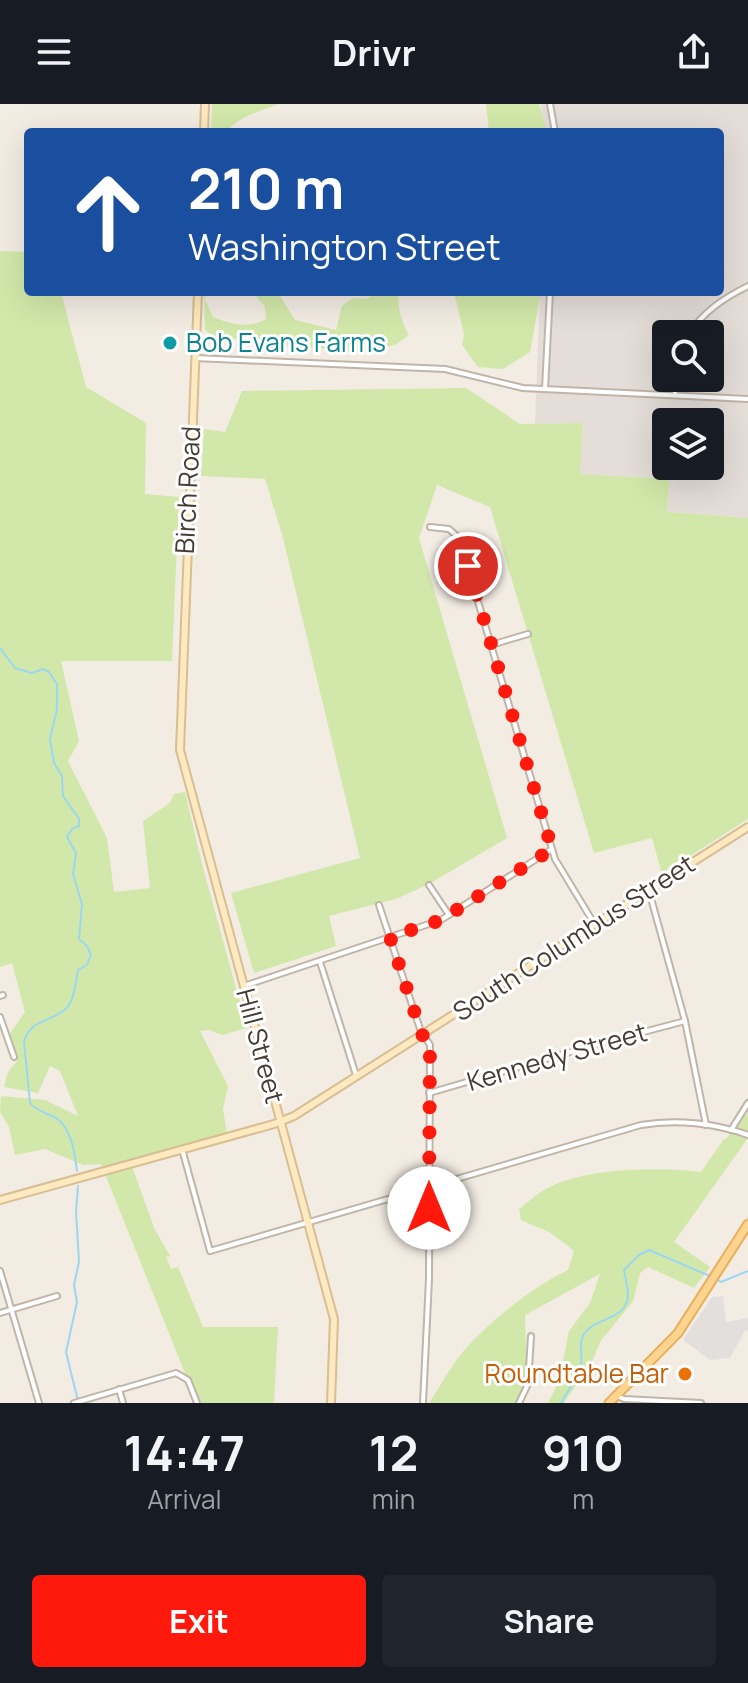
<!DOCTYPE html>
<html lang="en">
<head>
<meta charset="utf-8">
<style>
	body { margin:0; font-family:Manrope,sans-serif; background:#20242c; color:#f1f3f6; height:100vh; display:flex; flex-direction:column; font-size:30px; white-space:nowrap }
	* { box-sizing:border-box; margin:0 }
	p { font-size:26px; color:#9ea1a6 }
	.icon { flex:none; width:44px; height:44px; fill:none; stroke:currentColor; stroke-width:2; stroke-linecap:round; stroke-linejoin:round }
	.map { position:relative; height:1299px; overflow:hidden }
	.sheet { display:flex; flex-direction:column; background:#171b24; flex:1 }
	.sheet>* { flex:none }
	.hud { position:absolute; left:24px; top:24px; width:700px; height:168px; border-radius:8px; box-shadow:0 8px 32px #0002; background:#1a4fa0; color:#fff; overflow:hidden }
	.tools { position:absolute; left:652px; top:216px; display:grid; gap:16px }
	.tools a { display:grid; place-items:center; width:72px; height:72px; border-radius:8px; background:#171b24; box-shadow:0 8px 32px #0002; font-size:40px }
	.pin { position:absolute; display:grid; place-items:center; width:68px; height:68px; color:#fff; margin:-34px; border:4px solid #fff; border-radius:50%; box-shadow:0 2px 8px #0007 }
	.me { position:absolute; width:88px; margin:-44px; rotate:0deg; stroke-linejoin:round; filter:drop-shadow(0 0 6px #0008) }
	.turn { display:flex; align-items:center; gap:28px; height:168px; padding:0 32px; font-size:36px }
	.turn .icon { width:104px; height:104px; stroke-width:2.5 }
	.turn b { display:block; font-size:56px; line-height:68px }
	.eta { display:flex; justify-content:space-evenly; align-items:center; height:136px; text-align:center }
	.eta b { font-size:48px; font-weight:700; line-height:56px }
	.cta { display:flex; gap:16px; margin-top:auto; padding:16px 32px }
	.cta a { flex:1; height:92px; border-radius:8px; background:#ff190d; color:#fff; font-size:32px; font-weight:700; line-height:92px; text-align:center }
	.cta a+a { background:#20242c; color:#f1f3f6 }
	header { display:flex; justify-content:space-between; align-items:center; height:104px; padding:0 32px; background:#171b24; font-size:36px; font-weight:700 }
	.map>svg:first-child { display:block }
	.industrial { fill:#e4ddd8; fill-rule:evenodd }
	.green { fill:#d2e8aa }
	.parking { fill:#e2dfdc }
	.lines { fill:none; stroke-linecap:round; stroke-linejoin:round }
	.stream { stroke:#9cd7f2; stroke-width:2 }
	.street-casing { stroke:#c0b5a8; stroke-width:8 }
	.secondary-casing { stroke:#d7be93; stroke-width:10 }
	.primary-casing { stroke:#e7af5c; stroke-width:11 }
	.street { stroke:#fff; stroke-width:4 }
	.secondary { stroke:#ffe9c0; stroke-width:6 }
	.primary { stroke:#ffd48f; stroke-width:7 }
	.route { stroke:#ff190d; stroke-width:14; stroke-dasharray:0 25.2 }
	.culture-dot { fill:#0f9aa8; stroke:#fff; stroke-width:3 }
	.food-dot { fill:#e8710a; stroke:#fff; stroke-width:3 }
	.labels { text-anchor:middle; stroke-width:6; stroke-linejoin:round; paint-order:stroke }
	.culture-label { font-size:26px; fill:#0d838f; stroke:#fff; text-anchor:start }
	.street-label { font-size:26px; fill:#443b33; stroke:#fff }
	.food-label { font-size:26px; fill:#c56008; stroke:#fff; text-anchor:end }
</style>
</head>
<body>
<header><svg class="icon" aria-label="menu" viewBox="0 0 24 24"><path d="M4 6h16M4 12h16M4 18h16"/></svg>Drivr<svg class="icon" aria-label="share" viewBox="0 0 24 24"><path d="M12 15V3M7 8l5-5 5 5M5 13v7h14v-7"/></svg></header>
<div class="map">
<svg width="748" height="1299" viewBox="0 0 748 1299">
	<rect width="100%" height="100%" fill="#f2ece3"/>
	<path class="industrial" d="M541,0H748V414L667,408L668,375L579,370L583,319L535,320L540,188H720V28H543ZM666,230H710V274H666ZM666,318H710V362H666Z"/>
	<g class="green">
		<path d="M212,0H278C262,7 237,13 227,28H211Z"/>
		<path d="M486,0H539L547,28H489Z"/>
		<path d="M0,147L28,148V188H61L86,283L146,319L145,390L179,393L172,557H61L79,637L68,657L107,734L114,788L150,784L143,717L170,699L174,690L185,688L202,760L247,924L222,931L209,926L200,927L228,982L223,1005L227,1030L130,1057L155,1126L170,1152L166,1153L171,1165L178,1163L203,1223H278L274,1299H197L101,1060L83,1061L45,1045L15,1051L9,1023L0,1008L1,992L45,996L78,1012L60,967L50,962L38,989L4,983L8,968L17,957L9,931L25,908L12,859L0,863Z"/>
		<path d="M204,188H206L205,196L213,213C230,220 249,225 266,215L265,203L253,188H278L295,216L336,226L342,202L353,194L366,195L379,188H399C397,204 401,216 409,231L397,240L365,249L214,233L205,226Z"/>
		<path d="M454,188H541L530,248L503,265L478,263L462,241L464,230Z"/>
		<path d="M466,284L520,320L583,319L580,370L669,375L667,408L748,414V715L662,770L652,734L594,749L490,403L437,381L419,434L507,734L429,780L396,795L329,812L336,842L254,869L231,789L360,754L283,434L265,375L201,372L204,325L225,328L242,287Z"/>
		<path d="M748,1008V1034L674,1138L710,1163L694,1184L648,1163L640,1169L633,1197L600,1238L592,1258L564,1299H548L559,1277L569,1227L590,1199L600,1170L525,1211C525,1239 531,1275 515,1299H429C442,1280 452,1259 468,1242C494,1214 534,1182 568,1166L574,1147L551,1129L521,1116L519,1105C530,1096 543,1085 556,1080C596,1064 659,1063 701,1068L724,1035H726Z"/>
	</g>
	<path class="parking" d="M723,1192L726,1218L748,1214V1226L744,1228L730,1254L710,1256L683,1236L712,1193Z"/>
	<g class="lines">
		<g class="stream">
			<path d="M0,544L15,564L32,569L43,565L49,568L57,580V605L50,635L54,659L62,672L63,692L79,715V722L72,725L67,733L76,749L73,770L82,800L79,835L87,842L91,851L87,861L78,866C75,879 75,899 63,907C48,918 31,916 24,937L30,999C38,1009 50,1009 59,1016C72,1028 75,1051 77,1067"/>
			<path d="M78,1082L76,1108L79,1158L74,1181L77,1198L66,1248L78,1297"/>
			<path d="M716,1175L721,1178L748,1167"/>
			<path d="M561,1299C567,1287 579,1274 581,1260C583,1250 578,1240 584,1230C595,1213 628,1216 628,1191C628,1183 625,1174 624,1166L639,1151L649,1146L710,1172"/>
		</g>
		<g class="street-casing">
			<g id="street">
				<path d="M550,0L555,28"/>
				<path d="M689,230C704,207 724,194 748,182"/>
				<path d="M195,254L445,265L523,284L748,295"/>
				<path d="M545,285L550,188"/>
				<path d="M675,291V274"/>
				<path d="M430,423L449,425L459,434L555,755L595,821"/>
				<path d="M491,541L528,530"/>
				<path d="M429,781L449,811"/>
				<path d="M649,787L685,917L706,1021"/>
				<path d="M379,801L422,931"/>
				<path d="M320,858L356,971"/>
				<path d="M244,882L441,816L552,745"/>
				<path d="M0,892L3,891"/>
				<path d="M0,913L14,953"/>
				<path d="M423,930L430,941L429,1175L423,1299"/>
				<path d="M429,989L591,942L685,917"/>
				<path d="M731,1026L748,999"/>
				<path d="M182,1045L210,1147L641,1021C676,1015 715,1019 748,1031"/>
				<path d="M0,1167L39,1299"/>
				<path d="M0,1209L57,1192"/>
				<path d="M119,1285L123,1299"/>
				<path d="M617,1292L624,1295L701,1299"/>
				<path d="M74,1299L176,1269L188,1276L197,1299"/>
				<path d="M519,1299L528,1280L531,1232"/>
			</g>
		</g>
		<g class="secondary-casing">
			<g id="secondary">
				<path d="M204,28L205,0"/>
				<path d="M198,188L180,646L334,1215L331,1299"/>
				<path d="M0,1096L274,1020L294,1012L748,723"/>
			</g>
		</g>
		<g class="primary-casing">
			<path id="primary" d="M609,1299L678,1229L748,1120"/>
		</g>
		<use href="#street" class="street"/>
		<use href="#secondary" class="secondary"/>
		<use href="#primary" class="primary"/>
	</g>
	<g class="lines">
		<path class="route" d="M429,1104L430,941L426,932L422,931L390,833L441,816L552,745L468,462"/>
	</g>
	<circle class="culture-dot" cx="170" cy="239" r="8"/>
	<circle class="food-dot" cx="685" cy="1270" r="8"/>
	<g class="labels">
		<g class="culture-label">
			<text x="186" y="248">Bob Evans Farms</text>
		</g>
		<g class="street-label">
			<text transform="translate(188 386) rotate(-87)" y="9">Birch Road</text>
			<text transform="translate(574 834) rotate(-33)" y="9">South Columbus Street</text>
			<text transform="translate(260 942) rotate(75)" y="9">Hill Street</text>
			<text transform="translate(557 953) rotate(-16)" y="9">Kennedy Street</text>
		</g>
		<g class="food-label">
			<text x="669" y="1279">Roundtable Bar</text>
		</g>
	</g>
</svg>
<div class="tools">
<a><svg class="icon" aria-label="search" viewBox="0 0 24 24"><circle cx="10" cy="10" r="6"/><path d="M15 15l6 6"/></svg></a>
<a><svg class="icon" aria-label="layers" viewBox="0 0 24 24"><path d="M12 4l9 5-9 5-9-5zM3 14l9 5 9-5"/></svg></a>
</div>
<div class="pin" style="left:468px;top:462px;background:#d93025"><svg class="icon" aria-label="arrive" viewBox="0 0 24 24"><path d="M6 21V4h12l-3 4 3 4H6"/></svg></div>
<svg class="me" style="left:429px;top:1104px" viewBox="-20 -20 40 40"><circle r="19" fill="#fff"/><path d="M0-13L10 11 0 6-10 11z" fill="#ff190d"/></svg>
<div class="hud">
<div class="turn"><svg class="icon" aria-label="ahead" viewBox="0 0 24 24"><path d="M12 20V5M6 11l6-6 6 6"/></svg><div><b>210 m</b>Washington Street</div></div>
</div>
</div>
<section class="sheet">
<div class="eta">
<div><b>14:47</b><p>Arrival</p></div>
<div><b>12</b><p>min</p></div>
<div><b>910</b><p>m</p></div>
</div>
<div class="cta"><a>Exit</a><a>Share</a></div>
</section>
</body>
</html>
